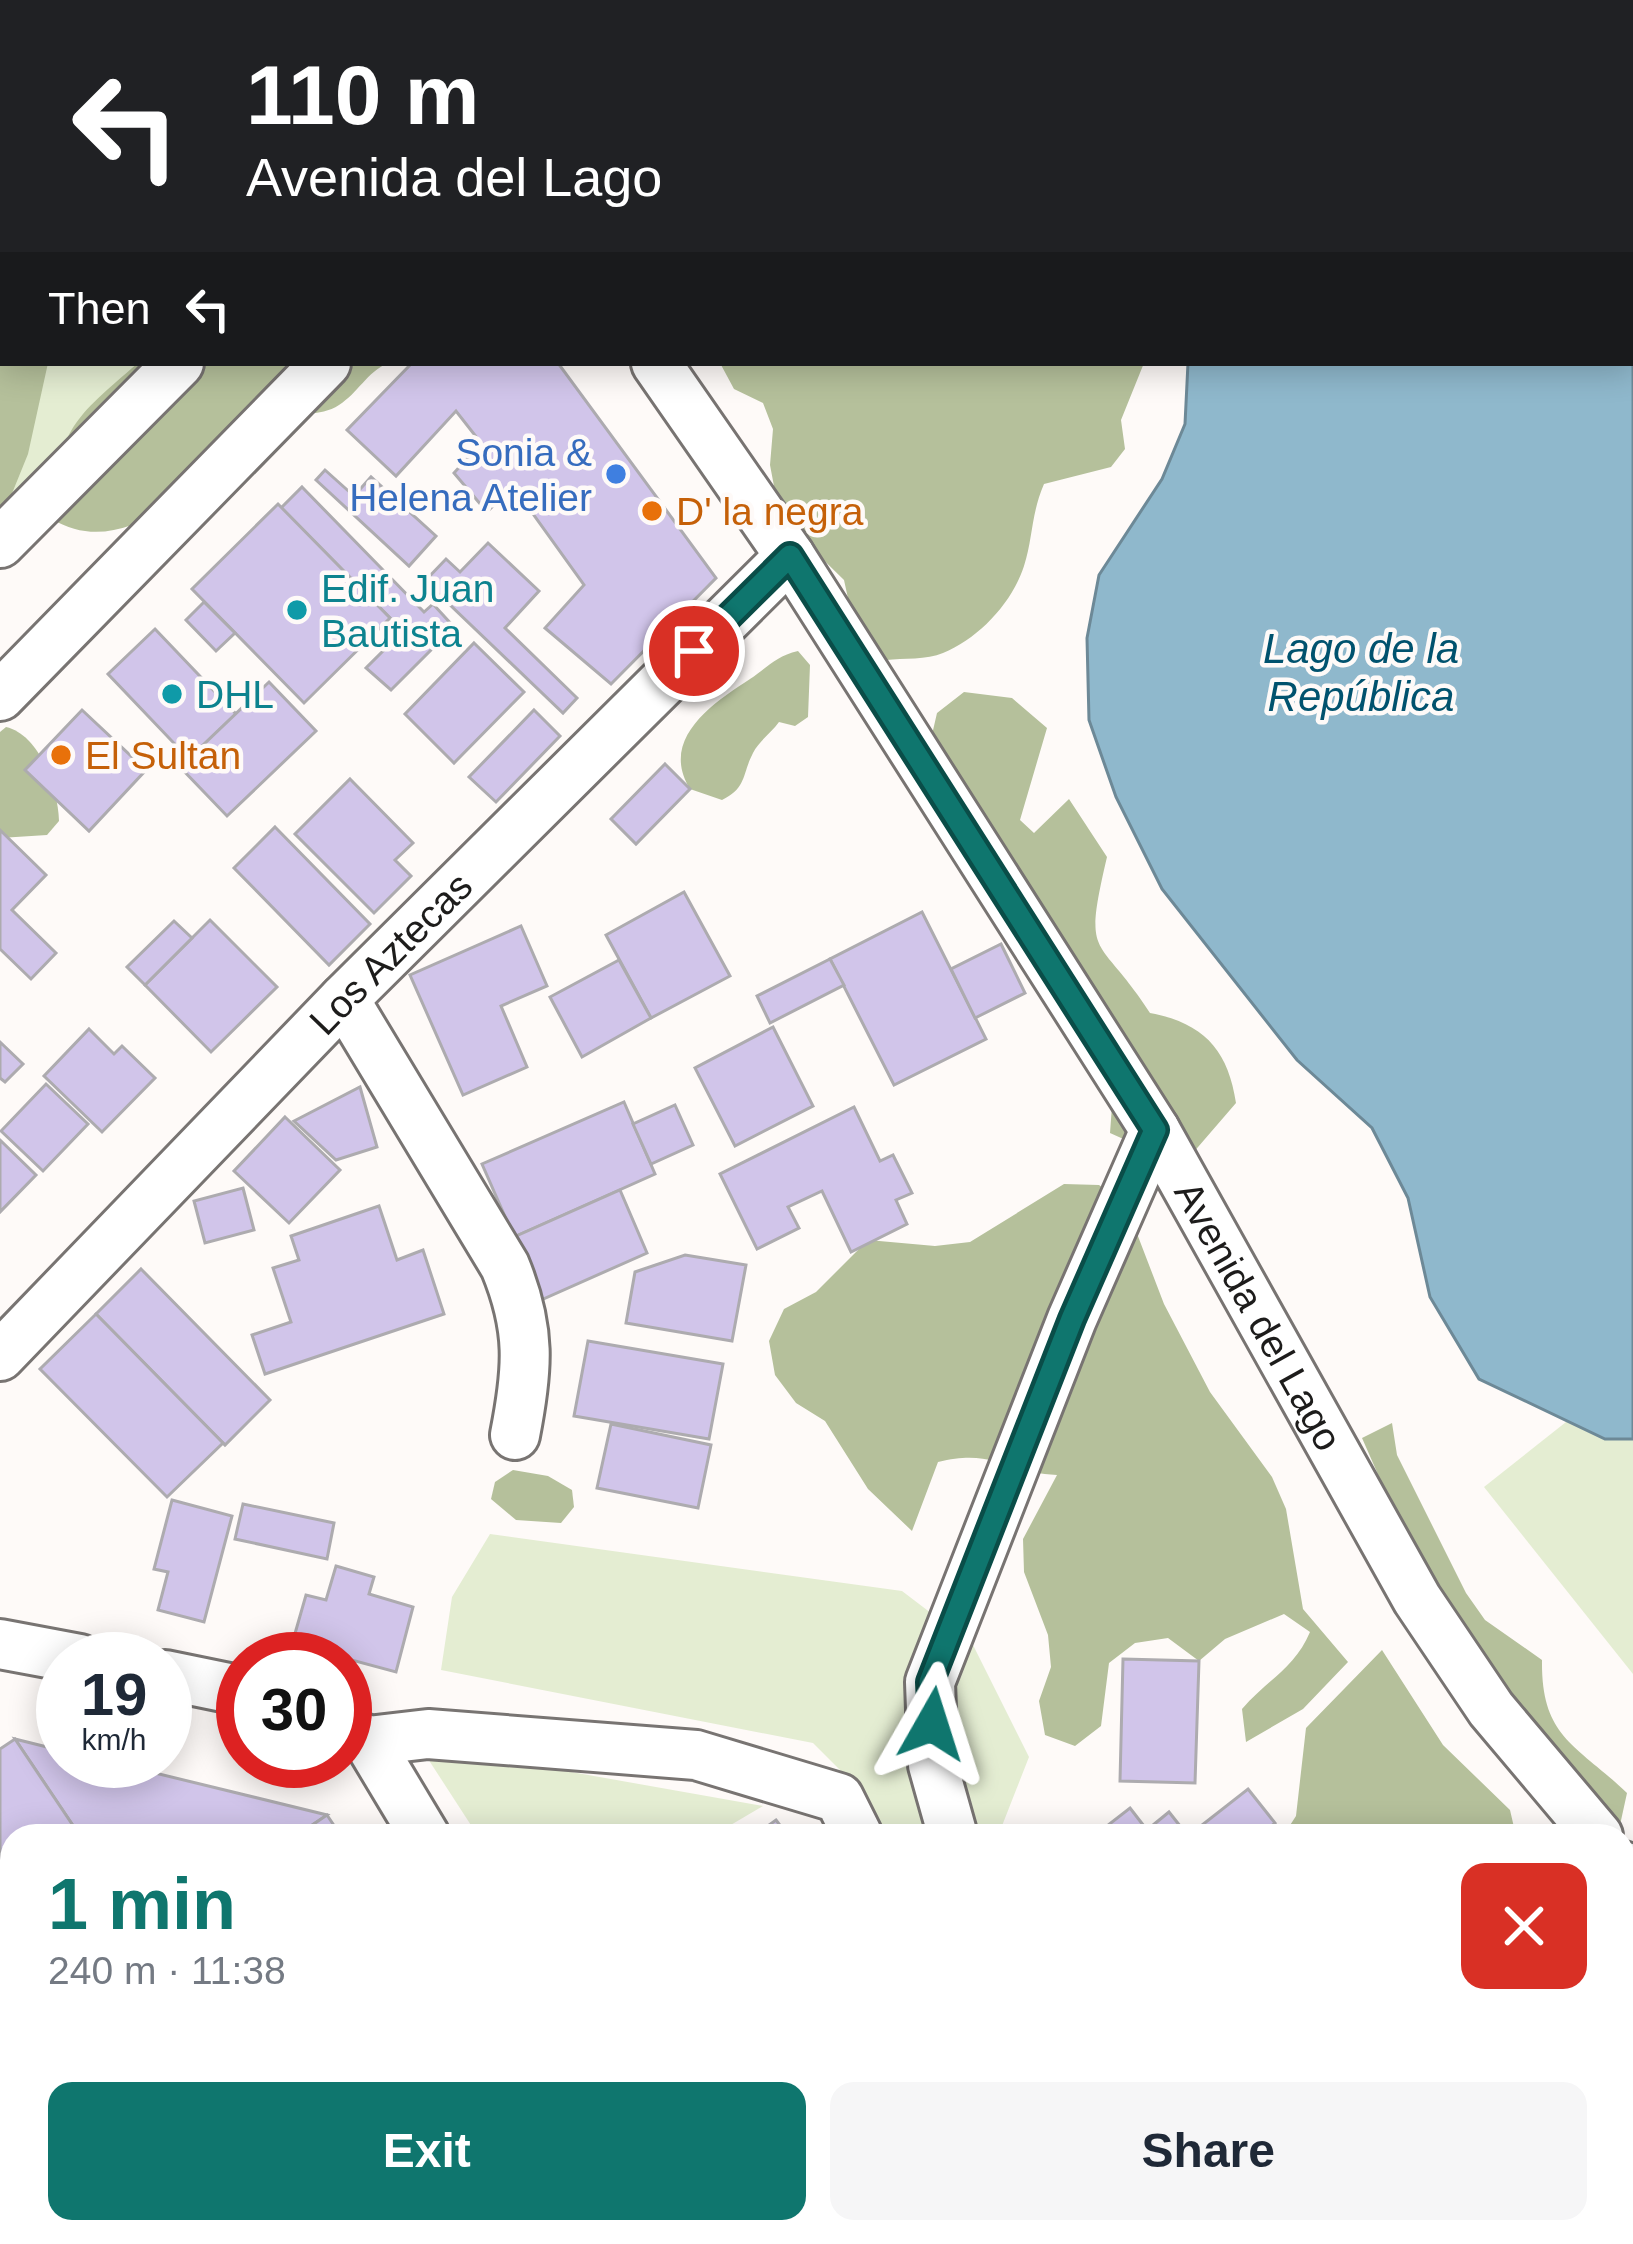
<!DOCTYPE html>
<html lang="en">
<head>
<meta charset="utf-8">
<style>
	body { margin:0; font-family:Helvetica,sans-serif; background:#f6f6f7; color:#1f2937; height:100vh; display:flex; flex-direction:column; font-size:45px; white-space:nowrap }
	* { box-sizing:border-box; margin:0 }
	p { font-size:39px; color:#747a83 }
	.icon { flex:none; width:66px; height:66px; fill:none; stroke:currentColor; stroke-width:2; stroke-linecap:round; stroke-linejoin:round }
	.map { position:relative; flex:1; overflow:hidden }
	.side { position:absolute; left:0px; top:1824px; width:1635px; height:420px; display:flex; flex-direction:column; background:#fff; border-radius:36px 36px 0 0; box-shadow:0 6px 30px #0003 }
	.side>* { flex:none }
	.banner { position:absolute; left:0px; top:0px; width:1635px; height:366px; box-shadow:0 6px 30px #0003; background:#202124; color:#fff; overflow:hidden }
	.speed { position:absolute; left:36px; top:1632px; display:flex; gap:24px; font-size:60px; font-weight:700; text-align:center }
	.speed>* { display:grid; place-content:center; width:156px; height:156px; border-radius:50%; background:#fff; box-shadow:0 6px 30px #0003; line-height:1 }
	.speed small { font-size:30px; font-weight:400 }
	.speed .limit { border:18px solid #d22; background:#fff; color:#111 }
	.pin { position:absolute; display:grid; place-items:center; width:102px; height:102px; color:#fff; margin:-51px; border:6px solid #fff; border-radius:50%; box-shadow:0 3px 12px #0007 }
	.me { position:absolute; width:132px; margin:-66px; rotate:6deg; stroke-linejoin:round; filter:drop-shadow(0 0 9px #0008) }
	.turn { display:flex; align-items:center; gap:42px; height:252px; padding:0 48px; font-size:54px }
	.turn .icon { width:156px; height:156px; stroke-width:2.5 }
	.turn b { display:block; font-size:84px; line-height:102px }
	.then { display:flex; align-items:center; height:114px; padding:0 48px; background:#0003; gap:24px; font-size:45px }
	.round { display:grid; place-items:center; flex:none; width:126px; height:126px; border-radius:24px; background:#f6f6f7 }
	.headline { display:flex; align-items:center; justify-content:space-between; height:204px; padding:0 48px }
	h1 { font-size:72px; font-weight:600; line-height:90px; color:#0f766e }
	.button { display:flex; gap:24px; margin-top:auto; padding:24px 48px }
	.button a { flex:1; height:138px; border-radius:24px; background:#0f766e; color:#fff; font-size:48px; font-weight:600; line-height:138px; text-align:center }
	.button a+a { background:#f6f6f7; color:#1f2937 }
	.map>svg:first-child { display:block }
	.green { fill:#e4edd2 }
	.forest { fill:#b5c09b }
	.water { fill:#8fb8cc; stroke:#6d8997; stroke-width:3 }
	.building { fill:#d1c5ea; stroke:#adabaf; stroke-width:3 }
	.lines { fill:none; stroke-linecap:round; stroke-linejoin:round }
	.minor-casing { stroke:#787472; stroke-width:54 }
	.minor { stroke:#fff; stroke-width:48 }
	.route-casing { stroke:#0a4d48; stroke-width:30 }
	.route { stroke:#0f766e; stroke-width:21 }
	.shop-dot { fill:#3f7fe0; stroke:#fefaf8; stroke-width:4.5 }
	.food-dot { fill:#e8710a; stroke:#fefaf8; stroke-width:4.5 }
	.culture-dot { fill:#0f9aa8; stroke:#fefaf8; stroke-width:4.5 }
	.labels { text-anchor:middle; stroke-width:9; stroke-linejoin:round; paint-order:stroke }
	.shop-label { font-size:39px; fill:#366cbe; stroke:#fefaf8; text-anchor:end }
	.food-label { font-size:39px; fill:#c56008; stroke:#fefaf8; text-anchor:start }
	.culture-label { font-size:39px; fill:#0d838f; stroke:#fefaf8; text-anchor:start }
	.street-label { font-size:39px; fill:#1d1c1b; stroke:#fefaf8 }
	.water-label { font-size:42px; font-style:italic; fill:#00526e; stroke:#fefaf8 }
</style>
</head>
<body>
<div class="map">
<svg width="1633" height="2244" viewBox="0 0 1633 2244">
	<rect width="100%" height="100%" fill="#fefaf8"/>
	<g class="green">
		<path d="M0,0L403,3H3V363H179L0,543Z"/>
		<path d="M1633,1369V1674L1484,1487Z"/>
		<path d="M490,1534L902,1591L973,1645L1029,1757L998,1836H879L852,1782L813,1743L441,1670L452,1597Z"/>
		<path d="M419,1745L763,1806L712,1836H478Z"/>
		<path d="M0,1929L12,1947V1997L0,2005Z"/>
		<path d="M12,2013V2129L0,2138V2021Z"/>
	</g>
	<g class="forest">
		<path d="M0,0H124L3,3V363H48L28,454L0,523Z"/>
		<path d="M138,363H388C367,372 358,393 339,405C320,418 295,410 277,422C214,464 132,568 52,519C59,428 71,421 138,363Z"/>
		<path d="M720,363H1144L1121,420L1125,449L1111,467L1044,484C1031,514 1033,538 1024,566C1012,603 979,638 943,653C927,660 903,658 886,660L851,612L844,580L796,533L777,502L770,465L773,429L763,403L734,389Z"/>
		<path d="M798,651L810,665L808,717L795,726L779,722C771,733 759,741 753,753C742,774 747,788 722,800L690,789C659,739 713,703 750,679C768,667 776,656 798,651Z"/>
		<path d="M964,692L1012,698L1047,728L1020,820L1034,833L1069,799L1107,857C1082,964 1098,932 1150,1013C1203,1023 1228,1049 1236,1103L1192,1154L1159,1155L1110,1133L1112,1106L1055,1018L928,752L937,713Z"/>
		<path d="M6,727C40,735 58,788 59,821L47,835L0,838V732Z"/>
		<path d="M1064,1184L1099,1185L1126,1205L1164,1304L1210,1392L1272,1477L1286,1509L1303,1609L1348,1662L1303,1709L1246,1742L1242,1709C1267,1680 1295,1668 1310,1632L1284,1614L1225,1639L1199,1661L1168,1638L1135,1643L1109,1663L1101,1726L1075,1746L1045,1735L1039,1701L1051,1667L1048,1635L1024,1572L1023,1539L1057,1475C1004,1473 995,1448 938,1462L912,1531L868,1489L825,1421L796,1403L775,1375L769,1341L784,1309L816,1292L868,1240L935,1246L970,1242Z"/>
		<path d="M1392,1423L1397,1455L1466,1593L1485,1620L1542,1660C1541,1738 1576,1744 1627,1793L1620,1825L1609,1836L1537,1764L1398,1520L1362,1438Z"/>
		<path d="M513,1470L548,1476L572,1490L574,1507L561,1523L516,1520L491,1499L495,1482Z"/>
		<path d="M1382,1650L1443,1745L1510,1810L1516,1836H1283L1296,1816L1306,1728Z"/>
		<path d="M1623,2129L1633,2130V2223L1623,2219Z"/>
		<path d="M146,2232H271L268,2244H147Z"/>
		<path d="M781,2232H843L865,2244H771Z"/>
		<path d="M953,2232H1074L1069,2244H956Z"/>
		<path d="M1267,2232H1476L1464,2244H1277Z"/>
		<path d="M1557,2232H1602L1593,2244H1546Z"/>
	</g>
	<path class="water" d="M1016,0H1633V1439H1605L1479,1379L1430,1297L1408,1198L1372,1128L1297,1060L1162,889L1116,797L1089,720L1087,638L1099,575L1162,479L1185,424L1188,363H1632V3Z"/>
	<g class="building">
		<path d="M612,0H761L757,3Z"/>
		<path d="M840,0H901L839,3Z"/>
		<path d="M412,363H558L716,578L611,684L545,628L584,585L513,486L487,512L454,473L481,443L456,411L396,476L347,430Z"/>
		<path d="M325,470L354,496L371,477L436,536L409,566L316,480Z"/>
		<path d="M302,487L424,612L433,604L454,627L391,690L366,668L403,631L281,508Z"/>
		<path d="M278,504L390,618L304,703L192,589Z"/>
		<path d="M488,543L539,591L505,628L577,698L563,713L425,581L446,559L460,572Z"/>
		<path d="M204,602L235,633L216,651L186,620Z"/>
		<path d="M155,629L236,714L189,759L108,674Z"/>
		<path d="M474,643L524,692L454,763L405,714Z"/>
		<path d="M269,682L316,731L227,816L180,767Z"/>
		<path d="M82,710L146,770L89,831L25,770Z"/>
		<path d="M534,710L560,736L496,802L469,777Z"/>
		<path d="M665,764L690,789L636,844L611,819Z"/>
		<path d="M350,779L413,843L395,860L411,876L374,913L295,834Z"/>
		<path d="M275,827L370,924L329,965L234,868Z"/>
		<path d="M0,830L46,875L12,910L56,953L31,979L0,949Z"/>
		<path d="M684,892L730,976L651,1018L606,935Z"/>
		<path d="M922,912L986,1039L894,1085L830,959Z"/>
		<path d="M210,920L277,987L211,1052L145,985Z"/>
		<path d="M174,921L192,938L145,985L127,967Z"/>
		<path d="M521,926L547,986L501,1006L527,1067L463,1095L410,975Z"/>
		<path d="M1001,944L1025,993L975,1018L951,969Z"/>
		<path d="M830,959L844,985L770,1023L757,996Z"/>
		<path d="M619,960L651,1018L582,1057L550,997Z"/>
		<path d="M773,1027L813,1106L735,1146L695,1068Z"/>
		<path d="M89,1029L114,1054L122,1046L155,1078L102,1132L44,1076Z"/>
		<path d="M0,1042L23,1064L5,1082L0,1078Z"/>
		<path d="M46,1084L88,1124L43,1171L1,1131Z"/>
		<path d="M360,1087L377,1147L336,1160L294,1121Z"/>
		<path d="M624,1102L655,1174L514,1237L482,1164Z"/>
		<path d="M675,1105L693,1145L651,1164L633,1124Z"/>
		<path d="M854,1107L880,1161L893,1155L912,1193L896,1200L907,1224L851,1252L822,1191L788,1207L799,1228L757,1249L720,1174Z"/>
		<path d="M285,1117L340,1170L289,1223L234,1171Z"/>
		<path d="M0,1140L36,1175L0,1212Z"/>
		<path d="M243,1188L254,1230L205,1243L194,1201Z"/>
		<path d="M620,1190L647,1253L541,1300L514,1237Z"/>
		<path d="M379,1206L397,1260L423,1250L444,1314L265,1374L252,1335L291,1322L273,1268L299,1260L291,1236Z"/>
		<path d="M685,1255L746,1265L732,1341L626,1323L635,1272Z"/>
		<path d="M141,1269L270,1400L225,1445L96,1314Z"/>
		<path d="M96,1314L223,1443L167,1497L40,1369Z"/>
		<path d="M588,1341L723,1364L709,1439L574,1416Z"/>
		<path d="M611,1424L711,1445L698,1508L597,1488Z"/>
		<path d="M172,1500L232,1516L204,1622L158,1610L168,1572L154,1569Z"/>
		<path d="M243,1504L334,1523L327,1559L235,1539Z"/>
		<path d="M336,1566L374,1577L369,1594L413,1607L396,1672L292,1644L306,1595L326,1600Z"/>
		<path d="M1123,1659L1199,1661L1195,1783L1120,1781Z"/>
		<path d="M15,1739L63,1751V1761H106L327,1815L296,1836H80Z"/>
		<path d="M15,1739L80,1836H12V1924L0,1906V1749Z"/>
		<path d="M1248,1789L1275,1823L1259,1836H1188Z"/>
		<path d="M1130,1808L1147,1830L1169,1812L1188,1836H1094Z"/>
		<path d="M327,1815L341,1836H296Z"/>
		<path d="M776,1820L788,1836H754Z"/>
		<path d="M12,2150V2232H86L94,2244H0V2158Z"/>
		<path d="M396,2232H578L586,2244H378Z"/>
	</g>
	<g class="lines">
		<g class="minor-casing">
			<g id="minor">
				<path d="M401,0L403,3"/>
				<path id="s1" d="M656,363L790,556L1155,1130L1417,1599L1491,1709L1598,1836"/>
				<path d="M0,543L179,363"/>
				<path d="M0,696L326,363"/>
				<path d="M344,999L505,1266C531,1329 528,1369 515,1435"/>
				<path id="s2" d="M0,1356L344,999L790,556"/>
				<path d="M0,1644L80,1659"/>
				<path d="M165,1675L243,1691"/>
				<path d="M345,1729L368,1741L428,1734L696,1755L839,1798L858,1836"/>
				<path d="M368,1741L425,1836"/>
				<path d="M953,1836L933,1765L930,1682L1072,1319L1155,1130"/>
				<path d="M1623,1866L1633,1878"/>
				<path d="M676,2232L685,2244"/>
				<path d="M1057,2232L1061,2244"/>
				<path d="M294,2244L312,2232"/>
			</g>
		</g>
		<use href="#minor" class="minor"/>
	</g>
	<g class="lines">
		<g class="route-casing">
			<path id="route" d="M694,651L790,556L1155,1130L1072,1319L930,1682L932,1724"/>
		</g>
		<use href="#route" class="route"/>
	</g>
	<circle class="shop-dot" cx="616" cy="474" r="12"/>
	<g class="food-dot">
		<circle cx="652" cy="511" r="12"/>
		<circle cx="61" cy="755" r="12"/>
	</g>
	<g class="culture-dot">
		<circle cx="297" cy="610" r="12"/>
		<circle cx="172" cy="694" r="12"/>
	</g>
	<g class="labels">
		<g class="shop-label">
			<text x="592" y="466">Sonia &amp;<tspan x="592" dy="45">Helena Atelier</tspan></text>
		</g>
		<g class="food-label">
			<text x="676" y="525">D' la negra</text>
			<text x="85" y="769">El Sultan</text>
		</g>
		<g class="culture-label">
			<text x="321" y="602">Edif. Juan<tspan x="321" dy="45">Bautista</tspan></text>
			<text x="196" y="708">DHL</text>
		</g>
		<g class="street-label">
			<text dy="14" stroke="none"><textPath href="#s2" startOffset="561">Los Aztecas</textPath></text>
			<text dy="14" stroke="none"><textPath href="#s1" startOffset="1128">Avenida del Lago</textPath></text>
		</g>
		<g class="water-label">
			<text x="1361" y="663">Lago de la<tspan x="1361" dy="48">República</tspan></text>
		</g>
	</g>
</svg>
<div class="speed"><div>19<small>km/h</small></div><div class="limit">30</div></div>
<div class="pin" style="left:694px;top:651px;background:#d93025"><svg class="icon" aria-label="arrive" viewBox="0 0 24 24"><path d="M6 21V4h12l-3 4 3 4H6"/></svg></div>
<svg class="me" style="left:932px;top:1724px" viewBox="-20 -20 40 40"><path d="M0-17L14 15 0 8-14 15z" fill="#0f766e" stroke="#fff" stroke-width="4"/></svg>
<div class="banner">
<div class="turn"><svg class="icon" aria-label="left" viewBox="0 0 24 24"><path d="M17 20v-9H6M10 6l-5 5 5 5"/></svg><div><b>110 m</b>Avenida del Lago</div></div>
<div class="then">Then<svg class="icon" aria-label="left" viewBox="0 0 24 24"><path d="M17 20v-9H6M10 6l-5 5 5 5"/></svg></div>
</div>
<section class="side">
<div class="headline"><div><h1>1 min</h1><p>240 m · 11:38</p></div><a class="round" style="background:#d93025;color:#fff"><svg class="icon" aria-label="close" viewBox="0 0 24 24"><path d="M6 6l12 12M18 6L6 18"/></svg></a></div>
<div class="button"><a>Exit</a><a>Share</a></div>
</section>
</div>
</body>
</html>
